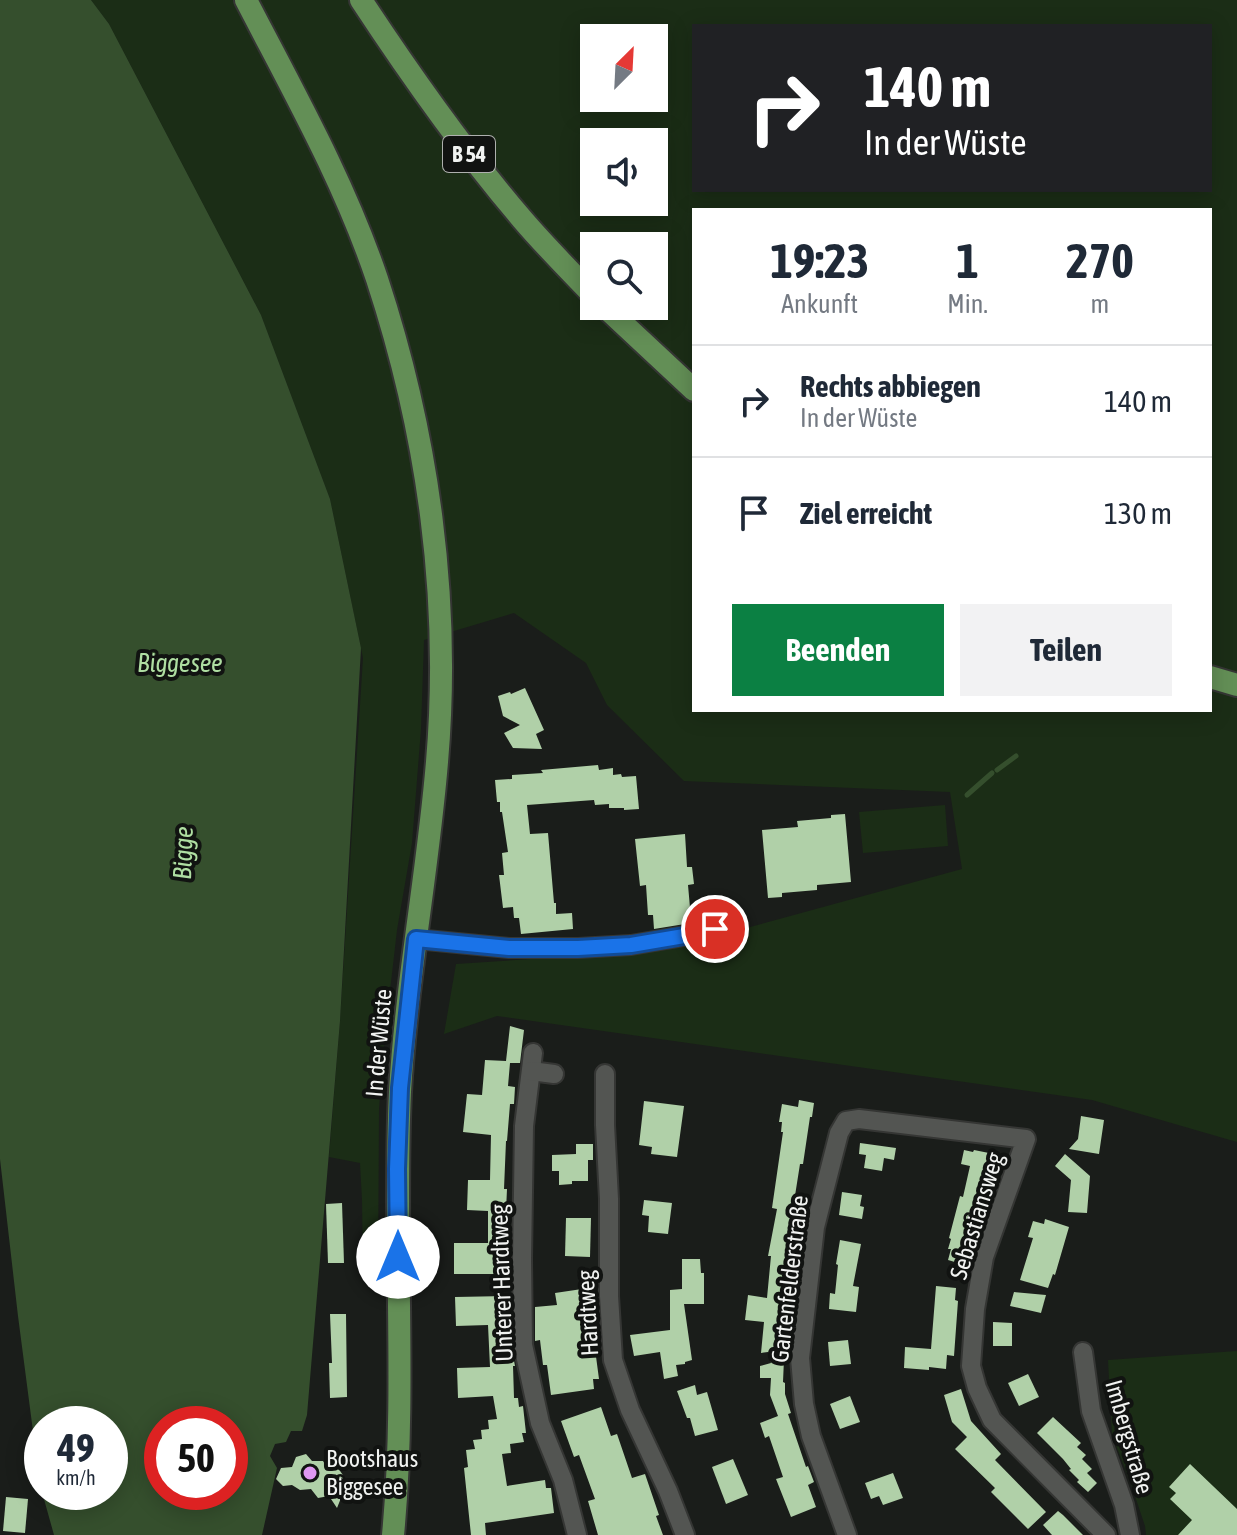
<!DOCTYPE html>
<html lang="de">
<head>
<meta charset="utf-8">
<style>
	body { margin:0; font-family:"Asap Condensed",sans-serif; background:#f2f2f3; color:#1f2937; height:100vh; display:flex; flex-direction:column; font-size:30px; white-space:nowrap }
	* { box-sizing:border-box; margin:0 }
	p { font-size:26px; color:#747a83 }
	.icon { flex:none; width:44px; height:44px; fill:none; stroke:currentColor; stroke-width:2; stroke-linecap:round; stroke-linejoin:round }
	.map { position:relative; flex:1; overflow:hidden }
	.panel { position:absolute; left:692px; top:208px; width:520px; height:504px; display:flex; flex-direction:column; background:#fff; border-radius:0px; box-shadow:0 4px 20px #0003 }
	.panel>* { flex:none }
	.hud { position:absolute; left:692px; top:24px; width:520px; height:168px; border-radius:0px; box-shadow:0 4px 20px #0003; background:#202124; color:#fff; overflow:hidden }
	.needle { width:52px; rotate:24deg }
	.fabs { position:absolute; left:580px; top:24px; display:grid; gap:16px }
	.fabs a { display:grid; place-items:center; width:88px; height:88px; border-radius:0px; background:#fff; box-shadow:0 4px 20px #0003; font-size:40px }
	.speed { position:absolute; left:24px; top:1406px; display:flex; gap:16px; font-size:40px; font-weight:700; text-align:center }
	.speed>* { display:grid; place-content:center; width:104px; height:104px; border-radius:50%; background:#fff; box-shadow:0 4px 20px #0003; line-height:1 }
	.speed small { font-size:20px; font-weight:400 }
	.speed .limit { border:12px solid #d22; background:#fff; color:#111 }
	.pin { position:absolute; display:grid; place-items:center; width:68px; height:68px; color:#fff; margin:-34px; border:4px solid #fff; border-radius:50%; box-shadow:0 2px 8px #0007 }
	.me { position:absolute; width:88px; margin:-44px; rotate:0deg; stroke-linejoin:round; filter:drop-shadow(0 0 6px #0008) }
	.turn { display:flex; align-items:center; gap:28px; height:168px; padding:0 40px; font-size:36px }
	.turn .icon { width:104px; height:104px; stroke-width:2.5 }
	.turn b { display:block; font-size:56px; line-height:68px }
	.eta { display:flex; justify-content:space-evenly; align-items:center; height:136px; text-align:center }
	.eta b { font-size:48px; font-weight:700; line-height:56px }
	.cta { display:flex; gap:16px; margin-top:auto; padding:16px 40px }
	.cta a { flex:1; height:92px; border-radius:0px; background:#0b8043; color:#fff; font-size:32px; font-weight:700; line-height:92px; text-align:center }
	.cta a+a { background:#f2f2f3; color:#1f2937 }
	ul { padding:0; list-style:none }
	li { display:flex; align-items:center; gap:24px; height:112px; padding:0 40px; border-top:2px solid #e0e1e3 }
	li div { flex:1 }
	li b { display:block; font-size:30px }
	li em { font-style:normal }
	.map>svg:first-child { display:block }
	.green { fill:#1b2d16; fill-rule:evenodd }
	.water { fill:#354f2d; fill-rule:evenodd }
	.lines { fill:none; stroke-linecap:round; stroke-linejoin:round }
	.stream { stroke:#354f2d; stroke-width:5 }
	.building { fill:#b0d0a8 }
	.minor-casing { stroke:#353634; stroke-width:22 }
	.major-casing { stroke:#353634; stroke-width:26 }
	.minor { stroke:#535552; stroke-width:18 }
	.major { stroke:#638f56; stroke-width:22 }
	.route-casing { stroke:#114b97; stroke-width:20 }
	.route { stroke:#1a73e8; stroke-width:14 }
	.poi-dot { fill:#df98f1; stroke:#111311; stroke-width:3 }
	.labels { text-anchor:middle; stroke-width:8; stroke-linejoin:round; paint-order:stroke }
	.shield { fill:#111311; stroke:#aeb0ae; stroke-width:2 }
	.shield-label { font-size:22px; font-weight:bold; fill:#f1f3f1 }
	.street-label { font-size:24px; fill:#f1f3f1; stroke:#111311 }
	.poi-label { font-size:24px; fill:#f1f3f1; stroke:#111311; text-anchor:start }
	.water-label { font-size:26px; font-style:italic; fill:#afdea2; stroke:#111311 }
</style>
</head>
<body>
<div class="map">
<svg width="1237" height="1535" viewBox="0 0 1237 1535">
	<rect width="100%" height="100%" fill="#1a1d1a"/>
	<g class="green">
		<path d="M91,0H1237V1142L1092,1100L497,1016L444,1034L456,964L666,950L962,869L950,792L684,781L607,705L586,663L514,613L424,640L421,729L412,843L397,930L384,1043L379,1109L378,1277L363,1274L362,1200L360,1163L329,1157L340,1021L363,658L330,499L261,315L109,24ZM694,26H1210V190H694ZM594,38H654V98H594ZM594,142H654V202H594ZM694,210H1210V710H694ZM594,246H654V306H594Z"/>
		<path d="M945,805L948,846L863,853L859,812Z"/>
		<path d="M1237,1351V1535H1146L1145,1526L1131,1484L1112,1435L1108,1360Z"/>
	</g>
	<path class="water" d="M0,0H91L109,24L261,315L330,499L361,648L340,1021L307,1415L302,1431H291L286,1442L275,1444L270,1456L277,1468L262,1535H54L42,1492H110V1424H42V1491L40,1485L18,1316L0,1159ZM162,1424H230V1492H162Z"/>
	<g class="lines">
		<g class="stream">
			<path d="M997,770L1016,756"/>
			<path d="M967,795L992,773"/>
		</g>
	</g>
	<g class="building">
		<path d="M525,688L544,730L536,734L542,749L513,748L504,733L520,725L503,716L498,696L510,692L511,694Z"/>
		<path d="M598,765L599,770L613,768V775L621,774L622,777L636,776L639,809L624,810V808H609V804L595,805L594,800L527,805L530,834L548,833L554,903H556V914L572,913L573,929L521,934L519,918H514L513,907L503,908L499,875H504L502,853L508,852L502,812H500V802H497L495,780L512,779V775L543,773L541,770Z"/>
		<path d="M845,814L851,882L817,885V890L782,893V897L768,898L762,830L798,827L797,821L831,818V815Z"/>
		<path d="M685,834L687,867H692L694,884L688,885L691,919L684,920L685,924L654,929L653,915H648L646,885L640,886L635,839Z"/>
		<path d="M510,1026L524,1030L520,1063H510L508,1086L515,1087L514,1104H510L507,1141H506L504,1189H507L506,1211L510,1212L508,1246H505L506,1274H454V1243H488V1211L467,1210L468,1180H490L491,1135L463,1132L467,1094L482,1095L485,1060L506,1061Z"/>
		<path d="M799,1100L814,1103L812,1117H810L803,1164H800L794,1202L801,1204L791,1256L783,1336H785L783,1382L785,1383V1394L791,1413L788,1414L806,1467L808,1466L814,1482L808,1485L816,1507L791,1517L776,1479L783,1477L769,1436L765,1438L760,1423L778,1416L770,1395L771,1378H760V1366L771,1363L768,1352L761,1353L764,1322L745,1320L748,1295L767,1298L771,1256H768L777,1209L772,1208L783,1132H781L782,1122H779L782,1104L798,1107Z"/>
		<path d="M644,1101L684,1106L677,1157L651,1154L652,1147L639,1145Z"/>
		<path d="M1081,1116L1104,1120L1099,1154L1069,1149L1078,1139Z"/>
		<path d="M860,1143L896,1148L894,1160L884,1158L882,1171L864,1168L866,1155L859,1154Z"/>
		<path d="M576,1144H593V1160H588V1181H572V1184L559,1185V1171H552V1155L576,1154Z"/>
		<path d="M964,1150L973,1152L974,1150L994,1154L965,1265L948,1260L951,1249H948L951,1239L949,1238L960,1196L963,1197L970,1166L961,1164Z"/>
		<path d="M1065,1154L1090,1176L1087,1213L1068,1212L1071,1180L1055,1166Z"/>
		<path d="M842,1192L862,1195L860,1206L864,1207L862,1219L839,1215Z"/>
		<path d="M644,1200L672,1203L668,1234L648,1232L649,1216L642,1215Z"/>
		<path d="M342,1203L344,1263H328L326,1204Z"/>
		<path d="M566,1218H591L590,1257L565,1256Z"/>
		<path d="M1045,1219L1069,1227L1055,1275L1053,1274L1048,1288L1020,1280L1033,1238L1028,1237L1033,1221L1044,1224Z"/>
		<path d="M840,1240L861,1244L853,1286L859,1287L856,1312L829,1309L830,1293L835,1294L838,1265L836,1264Z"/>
		<path d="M682,1259H700L701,1273H704V1304H684L692,1360L685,1362V1364L676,1365L678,1376L664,1379L660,1352L634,1356L630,1335L670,1330V1290L682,1289Z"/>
		<path d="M936,1286L956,1288L955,1300L958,1301L954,1356L947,1355L946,1369L929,1367V1370L904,1368L905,1347L931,1349Z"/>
		<path d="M582,1289L592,1350L595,1349L599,1379H593L594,1389L551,1395L547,1365H543L540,1340L535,1341V1307L557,1305L555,1293Z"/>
		<path d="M1014,1292L1046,1295L1041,1313L1010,1306Z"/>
		<path d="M507,1296V1310H511V1345L515,1366H513L514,1398H518L519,1407L523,1406L526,1433H522L524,1442L510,1444L511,1453L502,1454L507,1486L545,1480L546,1488H551L554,1513L485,1523L486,1535H471L464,1468L468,1467L466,1450L475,1449L473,1440L482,1439L481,1430L489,1429L488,1420L497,1419L493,1396L458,1398L457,1368L490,1367L488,1325L456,1326L455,1297Z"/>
		<path d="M330,1314H346L347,1397L330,1398L329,1363H332Z"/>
		<path d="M993,1322L1012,1323V1346H993Z"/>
		<path d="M848,1340L851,1364L830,1366L828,1342Z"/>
		<path d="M1028,1374L1039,1397L1019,1406L1008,1383Z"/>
		<path d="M695,1385L697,1395L707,1392L718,1430L695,1436L690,1418H687L677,1391Z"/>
		<path d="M961,1389L971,1421L1001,1454L995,1460L1046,1512L1028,1529L991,1492L995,1488L955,1449L967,1437L952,1422L944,1395Z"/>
		<path d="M850,1396L860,1422L840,1429L830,1404Z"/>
		<path d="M601,1407L611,1436L617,1434L632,1478L645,1474L659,1515L656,1516L663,1535H598L588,1501L595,1499L579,1455L574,1457L561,1421Z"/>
		<path d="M1053,1417L1081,1443L1077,1447L1086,1455L1082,1459L1092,1469L1087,1473L1097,1483L1088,1492L1077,1482L1079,1480L1069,1470L1071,1469L1063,1459L1037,1433Z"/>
		<path d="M306,1454L312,1461H323L328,1469L338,1468L345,1478L340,1489L343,1493L337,1508L329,1496L318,1498L311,1489L300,1490L292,1485L283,1486L276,1479L281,1468L292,1467L296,1457Z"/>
		<path d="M733,1459L748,1495L726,1504L712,1467Z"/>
		<path d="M1190,1464L1237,1509V1535H1178L1192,1520L1170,1499L1176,1493L1169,1487Z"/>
		<path d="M893,1473L903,1498L883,1505L879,1496L871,1499L865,1483Z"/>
		<path d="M6,1497L28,1499L25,1533L3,1531Z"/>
		<path d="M1058,1511L1063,1515L1083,1535H1052L1043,1525Z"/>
	</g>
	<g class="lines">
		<g class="minor-casing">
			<g id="minor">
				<path d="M416,939L509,948H578L631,945L684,936L715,929"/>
				<path d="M533,1053L524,1126L522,1259L523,1345L540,1423L563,1480L577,1535"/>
				<path d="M531,1071L554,1074"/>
				<path d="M605,1074V1125L609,1199V1296L613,1360L630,1410L668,1491L685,1535"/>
				<path d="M1083,1352L1091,1411L1124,1505L1130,1535"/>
				<path d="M847,1535L811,1436L804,1404L800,1358L815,1227L839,1133L846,1121L859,1119L1026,1139L984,1257L975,1309L971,1366L977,1388L992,1420L1106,1535"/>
			</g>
		</g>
		<g class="major-casing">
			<g id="major">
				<path d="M246,0C293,91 344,181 377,279C428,434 451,599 437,762C428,872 406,982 400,1092C393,1240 407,1388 393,1535"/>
				<path d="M361,0C411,76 463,150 522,219C545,246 570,271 594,296"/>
				<path d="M604,306L694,390"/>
				<path d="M1210,677L1237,685"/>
			</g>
		</g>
		<use href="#minor" class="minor"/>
		<use href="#major" class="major"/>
	</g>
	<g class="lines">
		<g class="route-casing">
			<path id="route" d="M398,1257L397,1169L400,1088L416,939L509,948H578L631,945L684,936L715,929"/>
		</g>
		<use href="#route" class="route"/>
	</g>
	<circle class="poi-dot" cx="310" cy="1473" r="8"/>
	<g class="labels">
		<rect class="shield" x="443" y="136" width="52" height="36" rx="6"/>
		<g class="shield-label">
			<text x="469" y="162">B 54</text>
		</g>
		<g class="street-label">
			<text transform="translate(379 1043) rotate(-85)" y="8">In der Wüste</text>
			<text transform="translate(977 1216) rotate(-73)" y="8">Sebastiansweg</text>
			<text transform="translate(790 1279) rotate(-83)" y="8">Gartenfelderstraße</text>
			<text transform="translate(502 1283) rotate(-92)" y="8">Unterer Hardtweg</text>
			<text transform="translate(588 1313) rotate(-93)" y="8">Hardtweg</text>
			<text transform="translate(1129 1437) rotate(74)" y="8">Imbergstraße</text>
		</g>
		<g class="poi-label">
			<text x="326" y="1467">Bootshaus<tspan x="326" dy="28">Biggesee</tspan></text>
		</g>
		<g class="water-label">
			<text x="180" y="672">Biggesee</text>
			<text transform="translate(183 853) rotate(-88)" y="9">Bigge</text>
		</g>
	</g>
</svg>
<div class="fabs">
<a><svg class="needle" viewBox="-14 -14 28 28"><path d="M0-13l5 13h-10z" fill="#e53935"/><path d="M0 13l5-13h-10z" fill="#747a83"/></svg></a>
<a><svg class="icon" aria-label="sound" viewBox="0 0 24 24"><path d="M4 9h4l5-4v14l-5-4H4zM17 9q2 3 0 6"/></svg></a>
<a><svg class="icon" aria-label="search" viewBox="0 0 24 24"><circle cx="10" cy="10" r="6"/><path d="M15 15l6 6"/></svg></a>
</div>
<div class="speed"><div>49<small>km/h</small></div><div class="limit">50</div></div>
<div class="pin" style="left:715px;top:929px;background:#d93025"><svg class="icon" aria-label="arrive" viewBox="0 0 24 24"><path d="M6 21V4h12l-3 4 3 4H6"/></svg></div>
<svg class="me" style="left:398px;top:1257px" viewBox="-20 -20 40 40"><circle r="19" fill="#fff"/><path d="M0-13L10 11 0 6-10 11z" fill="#1a73e8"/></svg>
<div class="hud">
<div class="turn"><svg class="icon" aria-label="right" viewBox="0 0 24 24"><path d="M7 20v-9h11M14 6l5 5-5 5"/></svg><div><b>140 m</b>In der Wüste</div></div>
</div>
<section class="panel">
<div class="eta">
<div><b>19:23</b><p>Ankunft</p></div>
<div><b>1</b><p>Min.</p></div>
<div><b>270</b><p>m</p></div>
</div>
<ul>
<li><svg class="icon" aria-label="right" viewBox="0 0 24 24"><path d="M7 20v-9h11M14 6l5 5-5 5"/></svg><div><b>Rechts abbiegen</b><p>In der Wüste</p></div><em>140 m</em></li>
<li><svg class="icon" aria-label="arrive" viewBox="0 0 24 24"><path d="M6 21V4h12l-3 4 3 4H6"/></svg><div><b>Ziel erreicht</b></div><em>130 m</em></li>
</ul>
<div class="cta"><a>Beenden</a><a>Teilen</a></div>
</section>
</div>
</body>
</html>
